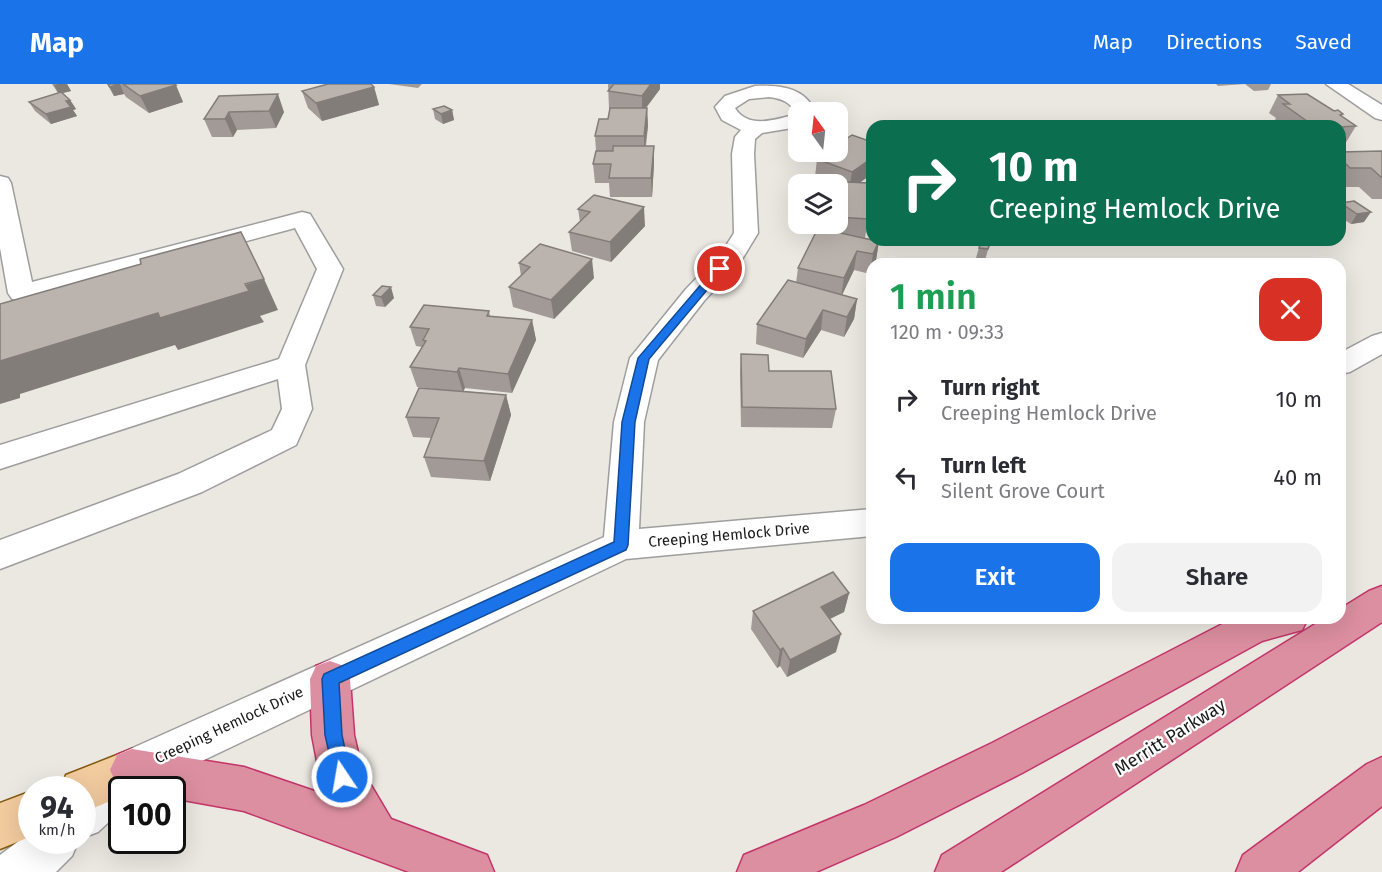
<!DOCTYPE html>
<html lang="en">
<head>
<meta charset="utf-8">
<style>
	body { margin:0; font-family:"Fira Sans",sans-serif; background:#f2f2f3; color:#2b2b33; height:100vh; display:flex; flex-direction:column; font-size:22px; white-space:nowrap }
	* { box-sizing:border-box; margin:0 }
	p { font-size:20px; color:#7c7c81 }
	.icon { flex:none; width:33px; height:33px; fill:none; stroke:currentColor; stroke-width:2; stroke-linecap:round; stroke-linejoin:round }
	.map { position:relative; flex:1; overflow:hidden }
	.sheet { position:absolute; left:866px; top:174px; width:480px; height:366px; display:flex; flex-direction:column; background:#fff; border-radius:18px; box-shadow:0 6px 24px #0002 }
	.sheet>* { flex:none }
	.guide { position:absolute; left:866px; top:36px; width:480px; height:126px; border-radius:18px; box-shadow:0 6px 24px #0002; background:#0b6e4f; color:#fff; overflow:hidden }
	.needle { width:39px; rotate:345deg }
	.controls { position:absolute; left:788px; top:18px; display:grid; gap:12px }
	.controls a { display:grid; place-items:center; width:60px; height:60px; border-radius:12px; background:#fff; box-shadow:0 6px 24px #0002; font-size:30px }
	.speed { position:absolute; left:18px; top:692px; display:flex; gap:12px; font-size:30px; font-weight:700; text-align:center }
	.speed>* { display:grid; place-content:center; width:78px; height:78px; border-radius:50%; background:#fff; box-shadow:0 6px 24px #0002; line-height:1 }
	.speed small { font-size:15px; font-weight:400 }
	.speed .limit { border:3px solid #111; border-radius:9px; background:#fff; color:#111 }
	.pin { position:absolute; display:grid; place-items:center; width:51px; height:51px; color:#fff; margin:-26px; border:3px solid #fff; border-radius:50%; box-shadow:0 2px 6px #0007 }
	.me { position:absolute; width:66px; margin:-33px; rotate:348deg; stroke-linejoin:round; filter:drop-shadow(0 0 4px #0008) }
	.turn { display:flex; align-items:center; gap:21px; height:126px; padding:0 24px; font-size:27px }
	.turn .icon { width:78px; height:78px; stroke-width:2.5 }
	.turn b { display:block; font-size:42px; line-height:51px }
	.round { display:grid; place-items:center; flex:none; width:63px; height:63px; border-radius:18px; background:#f2f2f3 }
	.summary { display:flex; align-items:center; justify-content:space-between; height:102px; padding:0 24px }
	h1 { font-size:36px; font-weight:600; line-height:45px; color:#1e9e55 }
	.button { display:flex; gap:12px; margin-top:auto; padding:12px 24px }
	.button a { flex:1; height:69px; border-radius:18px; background:#1a73e8; color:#fff; font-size:24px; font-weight:600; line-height:69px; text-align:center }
	.button a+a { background:#f2f2f3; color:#2b2b33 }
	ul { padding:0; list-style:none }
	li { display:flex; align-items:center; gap:18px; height:78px; padding:0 24px }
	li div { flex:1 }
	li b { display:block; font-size:22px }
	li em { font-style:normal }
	header { display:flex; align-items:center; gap:36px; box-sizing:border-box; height:84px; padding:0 30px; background:#1a73e8; color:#fff }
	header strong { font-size:28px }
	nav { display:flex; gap:33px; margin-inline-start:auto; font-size:21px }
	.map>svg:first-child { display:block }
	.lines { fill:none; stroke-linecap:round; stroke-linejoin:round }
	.minor-casing { stroke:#9e9e9e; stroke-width:3 }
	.major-casing { stroke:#83580e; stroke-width:3 }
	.highway-casing { stroke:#c3346a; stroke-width:3 }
	.minor { fill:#fff; fill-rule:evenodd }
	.major { fill:#f2cb9f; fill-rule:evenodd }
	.highway { fill:#dc8fa0; fill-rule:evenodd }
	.wall { fill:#a19a96 }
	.shaded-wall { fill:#837d7a }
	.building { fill:#bbb3ae; stroke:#837d7a; stroke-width:1.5 }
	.route { fill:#1a73e8; stroke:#114b97; stroke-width:1.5 }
	.labels { text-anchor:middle; stroke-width:4.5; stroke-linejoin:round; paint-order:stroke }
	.street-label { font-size:15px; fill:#1a1a1a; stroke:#fff }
	.near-street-label { font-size:18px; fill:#1a1a1a; stroke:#fff }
</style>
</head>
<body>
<header>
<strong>Map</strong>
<nav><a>Map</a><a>Directions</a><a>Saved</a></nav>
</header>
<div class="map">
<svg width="1382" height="788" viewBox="0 0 1382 788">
	<rect width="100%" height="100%" fill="#ebe7e1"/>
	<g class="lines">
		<g class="minor-casing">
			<g id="minor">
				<path d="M1326,0H1348L1382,21V36L1375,34Z"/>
				<path d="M755,2C779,1 805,3 815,28H798V43L762,49L755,55L754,70L758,149L741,177L704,217L658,276L644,338L639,445L872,425V452L626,475L143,705H122V726L98,748L82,754V705H78L117,671L604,453L614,338L630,274L686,205L722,168L734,149L732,70L735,53L741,46L722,36L715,23L725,12ZM769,13C783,15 790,18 797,30C778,35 748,46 735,24L749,15Z"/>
				<path d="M0,92L8,94L11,99L32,198L302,128L310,130L343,185L305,281L312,325L296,361L202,408L0,485V456L178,390L272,346L282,325L278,295L0,385V361L279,275L317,185L295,144L30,215L21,217L12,215L8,209L0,164Z"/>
				<path d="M1382,249V270L1350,288L1340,290V269L1372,252Z"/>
				<path d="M32,747V756H79L72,772L56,788H0V771Z"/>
			</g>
		</g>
		<g class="major-casing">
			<g id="major">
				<path d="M132,665L147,671L154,686L147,701L138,705H122V712L82,729V705H61L66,691Z"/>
				<path d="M32,707V752L0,765V719Z"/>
			</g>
		</g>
		<g class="highway-casing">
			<g id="highway">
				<path d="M1382,502V538L1001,788H935L942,771L1325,534H1340V525L1369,507Z"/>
				<path d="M1234,534H1308L1302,546L1262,557L1022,689L896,753L816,788H737L744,771L864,721L992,659Z"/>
				<path d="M330,577L344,582L350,595L354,651L362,686L391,735L487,771L494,788H409L244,727L172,714V705H126L117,701L110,686L117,671L132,665L244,683L329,712L320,693L312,651L310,595L316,582Z"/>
				<path d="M1382,673V722L1298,788H1236L1243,771L1367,680Z"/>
			</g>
		</g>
		<use href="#minor" class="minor"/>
		<use href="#major" class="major"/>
		<use href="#highway" class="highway"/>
	</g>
	<g class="wall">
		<path d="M52,0H67L71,7L62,9L70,16L76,25L73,26L77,32L51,40L35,27L29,18L58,9Z"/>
		<path d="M107,0H174L183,18L149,29L126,13L124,10L114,12Z"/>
		<path d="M389,0H422L418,4Z"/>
		<path d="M608,0H651L660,5L646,24H647L648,42L646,62H654V80L652,113H610L609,99H595L593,80L596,67L595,52L608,35L610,25H609Z"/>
		<path d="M1216,0H1271L1268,6L1254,7L1245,0L1218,2Z"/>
		<path d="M374,3L379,21L322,37L308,24L302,7Z"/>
		<path d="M1278,11L1343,30L1342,32L1356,42L1345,60H1340V42H1280L1274,38L1276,34L1269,29Z"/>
		<path d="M219,12L284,28L276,44L237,46L233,53H212L204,35Z"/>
		<path d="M433,25L452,26L454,36L443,40L435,35Z"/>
		<path d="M872,58V90L859,99L868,135L865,154L879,157L876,176L874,180H872L870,190L854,186L842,211L857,215L854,235L844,253L821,246L803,274L756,260L757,240L796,199L798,184L821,145L822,140H837V100L815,93L817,75Z"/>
		<path d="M1382,67V115H1372L1359,103H1340V68Z"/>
		<path d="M1354,117L1364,138L1351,140L1340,133V120L1341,119Z"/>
		<path d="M578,125L645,142L611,178L572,167L569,148L580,138Z"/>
		<path d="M981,157L990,159L985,176L976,174Z"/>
		<path d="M519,179L594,194L554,235L513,223L509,203L521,192Z"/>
		<path d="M373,211L394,214L385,223L376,222Z"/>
		<path d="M489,227L490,232L532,236L536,256L512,309L465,304L463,307L506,311L511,331L490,397L431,393L424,373L432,354L413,353L406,333L453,307L417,303L410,283L422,263L416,262L410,243Z"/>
		<path d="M741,270L836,325L832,344L741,343L740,290Z"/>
		<path d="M849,509L844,528L830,535L836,568L787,593L780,582L777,584L751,545L753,527Z"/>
	</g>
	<g class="shaded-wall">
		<path d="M58,0H67L71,7L59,10L54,1Z"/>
		<path d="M120,0L124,10L114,12L110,3Z"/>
		<path d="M651,0H660V5L642,29V12Z"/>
		<path d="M176,1L183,18L149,29L140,12Z"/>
		<path d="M374,3L379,21L322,37L316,19Z"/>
		<path d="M278,10L284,28L276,44L269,27Z"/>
		<path d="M70,16L76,25L73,26L77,32L51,40L46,30L66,17Z"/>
		<path d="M647,24L648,42L644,70V52Z"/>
		<path d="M452,26L454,36L443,40L441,30Z"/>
		<path d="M229,28L237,46L233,53L225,35Z"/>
		<path d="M654,62V80L652,113L651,94Z"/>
		<path d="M872,74V90L849,106L852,88Z"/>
		<path d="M644,123L645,142L611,178L610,158Z"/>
		<path d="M1371,128L1364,138L1351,140L1357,130Z"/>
		<path d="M879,157L876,176L874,180H872V185L870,190L873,170Z"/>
		<path d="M857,167L854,186L841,213L844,194Z"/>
		<path d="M592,175L594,194L554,235L551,216Z"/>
		<path d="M264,195L278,226L260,232L264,238L178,266L175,261L20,310V314L0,320V277Z"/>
		<path d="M391,203L394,214L385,223L381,213Z"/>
		<path d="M857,215L854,235L844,253L847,233Z"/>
		<path d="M823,226L821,246L803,274L806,255Z"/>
		<path d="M532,236L536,256L512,309L508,290Z"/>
		<path d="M459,284L465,304L463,308L457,288Z"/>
		<path d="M506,311L511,331L490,397L484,377Z"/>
		<path d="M849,509L844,528L817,541L821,523Z"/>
		<path d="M841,550L836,568L787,593L790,576Z"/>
		<path d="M783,564L780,582L777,584L780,566Z"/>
	</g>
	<g class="building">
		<path d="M108,0H120L110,3Z"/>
		<path d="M123,0H174L176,1L140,12Z"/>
		<path d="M328,0H371L374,3L316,19L302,7Z"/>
		<path d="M614,0H651L642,12L608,7Z"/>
		<path d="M61,8L70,16L66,17L71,23L46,30L29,18Z"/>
		<path d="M278,10L269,27L229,28L225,35H204L219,12Z"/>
		<path d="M1307,10L1334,27L1338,26L1343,30L1340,31L1356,42L1340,43V42H1314L1283,20H1290L1278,11Z"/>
		<path d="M444,22L452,26L441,30L433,25Z"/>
		<path d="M610,24H647L644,52H595L599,35H608Z"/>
		<path d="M852,51L872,58V74L852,88L817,75L828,68H837V61Z"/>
		<path d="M613,62H654L651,94H609L611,80H593L596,67H613Z"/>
		<path d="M1382,67V94L1371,84H1350L1340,74V68Z"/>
		<path d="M825,97L868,99V135L837,133V100H825Z"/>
		<path d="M594,111L644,123L610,158L569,148L590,128L578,125Z"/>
		<path d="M1354,117L1371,128L1357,130L1341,119Z"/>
		<path d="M818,144L872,156L879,157L873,170L857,167L844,194L798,184Z"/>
		<path d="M241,148L264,195L245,200L249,207L160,234L158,229L0,277V220L141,180L140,175Z"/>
		<path d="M981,157L990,159L988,165L979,164Z"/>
		<path d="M540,160L592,175L551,216L509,203L530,183L519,179Z"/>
		<path d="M788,196L857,215L847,233L823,226L806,255L757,240Z"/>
		<path d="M382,202L391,203L381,213L373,211Z"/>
		<path d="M424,221L489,227L487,232L532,236L508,290L459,284L457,288L410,283L426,257L423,256L429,245L410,243Z"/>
		<path d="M741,270L768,271L769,287H831L836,325L742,323Z"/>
		<path d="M419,304L506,311L484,377L424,373L439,334L406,333Z"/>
		<path d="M833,488L849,509L821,523L841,550L790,576L783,564L780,566L753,527Z"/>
	</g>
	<path class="route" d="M720,182L723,183V187L649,275L635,338L628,461L626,466L339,599L342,651L351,693L349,700L342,702L336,700L325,651L322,595L324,590L614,458L622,338L638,274L716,183Z"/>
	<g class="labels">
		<g class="street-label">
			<text transform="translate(729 451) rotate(-5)" y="5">Creeping Hemlock Drive</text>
			<text transform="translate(229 641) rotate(-25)" y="5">Creeping Hemlock Drive</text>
		</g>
		<g class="near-street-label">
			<text transform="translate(1170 653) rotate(-32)" y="6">Merritt Parkway</text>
		</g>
	</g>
</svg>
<div class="controls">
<a><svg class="needle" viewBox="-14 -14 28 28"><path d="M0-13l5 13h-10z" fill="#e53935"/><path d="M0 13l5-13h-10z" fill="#7c7c81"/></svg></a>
<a><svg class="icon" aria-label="layers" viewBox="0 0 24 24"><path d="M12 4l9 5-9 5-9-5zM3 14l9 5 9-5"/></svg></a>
</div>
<div class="speed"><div>94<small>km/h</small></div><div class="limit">100</div></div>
<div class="pin" style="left:720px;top:185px;background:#d93025"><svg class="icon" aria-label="arrive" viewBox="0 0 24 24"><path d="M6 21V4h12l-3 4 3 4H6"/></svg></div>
<svg class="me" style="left:342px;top:693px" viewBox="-20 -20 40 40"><circle r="17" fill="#1a73e8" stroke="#fff" stroke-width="3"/><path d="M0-11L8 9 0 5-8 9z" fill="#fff"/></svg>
<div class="guide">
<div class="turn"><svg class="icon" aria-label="right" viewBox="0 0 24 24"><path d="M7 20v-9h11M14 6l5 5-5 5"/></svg><div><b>10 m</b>Creeping Hemlock Drive</div></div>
</div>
<section class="sheet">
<div class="summary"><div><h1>1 min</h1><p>120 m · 09:33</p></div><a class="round" style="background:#d93025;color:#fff"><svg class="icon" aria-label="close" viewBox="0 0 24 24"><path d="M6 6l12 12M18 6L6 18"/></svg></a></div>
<ul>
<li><svg class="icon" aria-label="right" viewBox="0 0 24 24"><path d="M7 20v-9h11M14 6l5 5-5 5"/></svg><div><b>Turn right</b><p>Creeping Hemlock Drive</p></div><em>10 m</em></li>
<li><svg class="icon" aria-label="left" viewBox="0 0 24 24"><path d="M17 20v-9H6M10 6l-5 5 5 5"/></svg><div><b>Turn left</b><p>Silent Grove Court</p></div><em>40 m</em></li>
</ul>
<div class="button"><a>Exit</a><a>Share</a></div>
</section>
</div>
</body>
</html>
